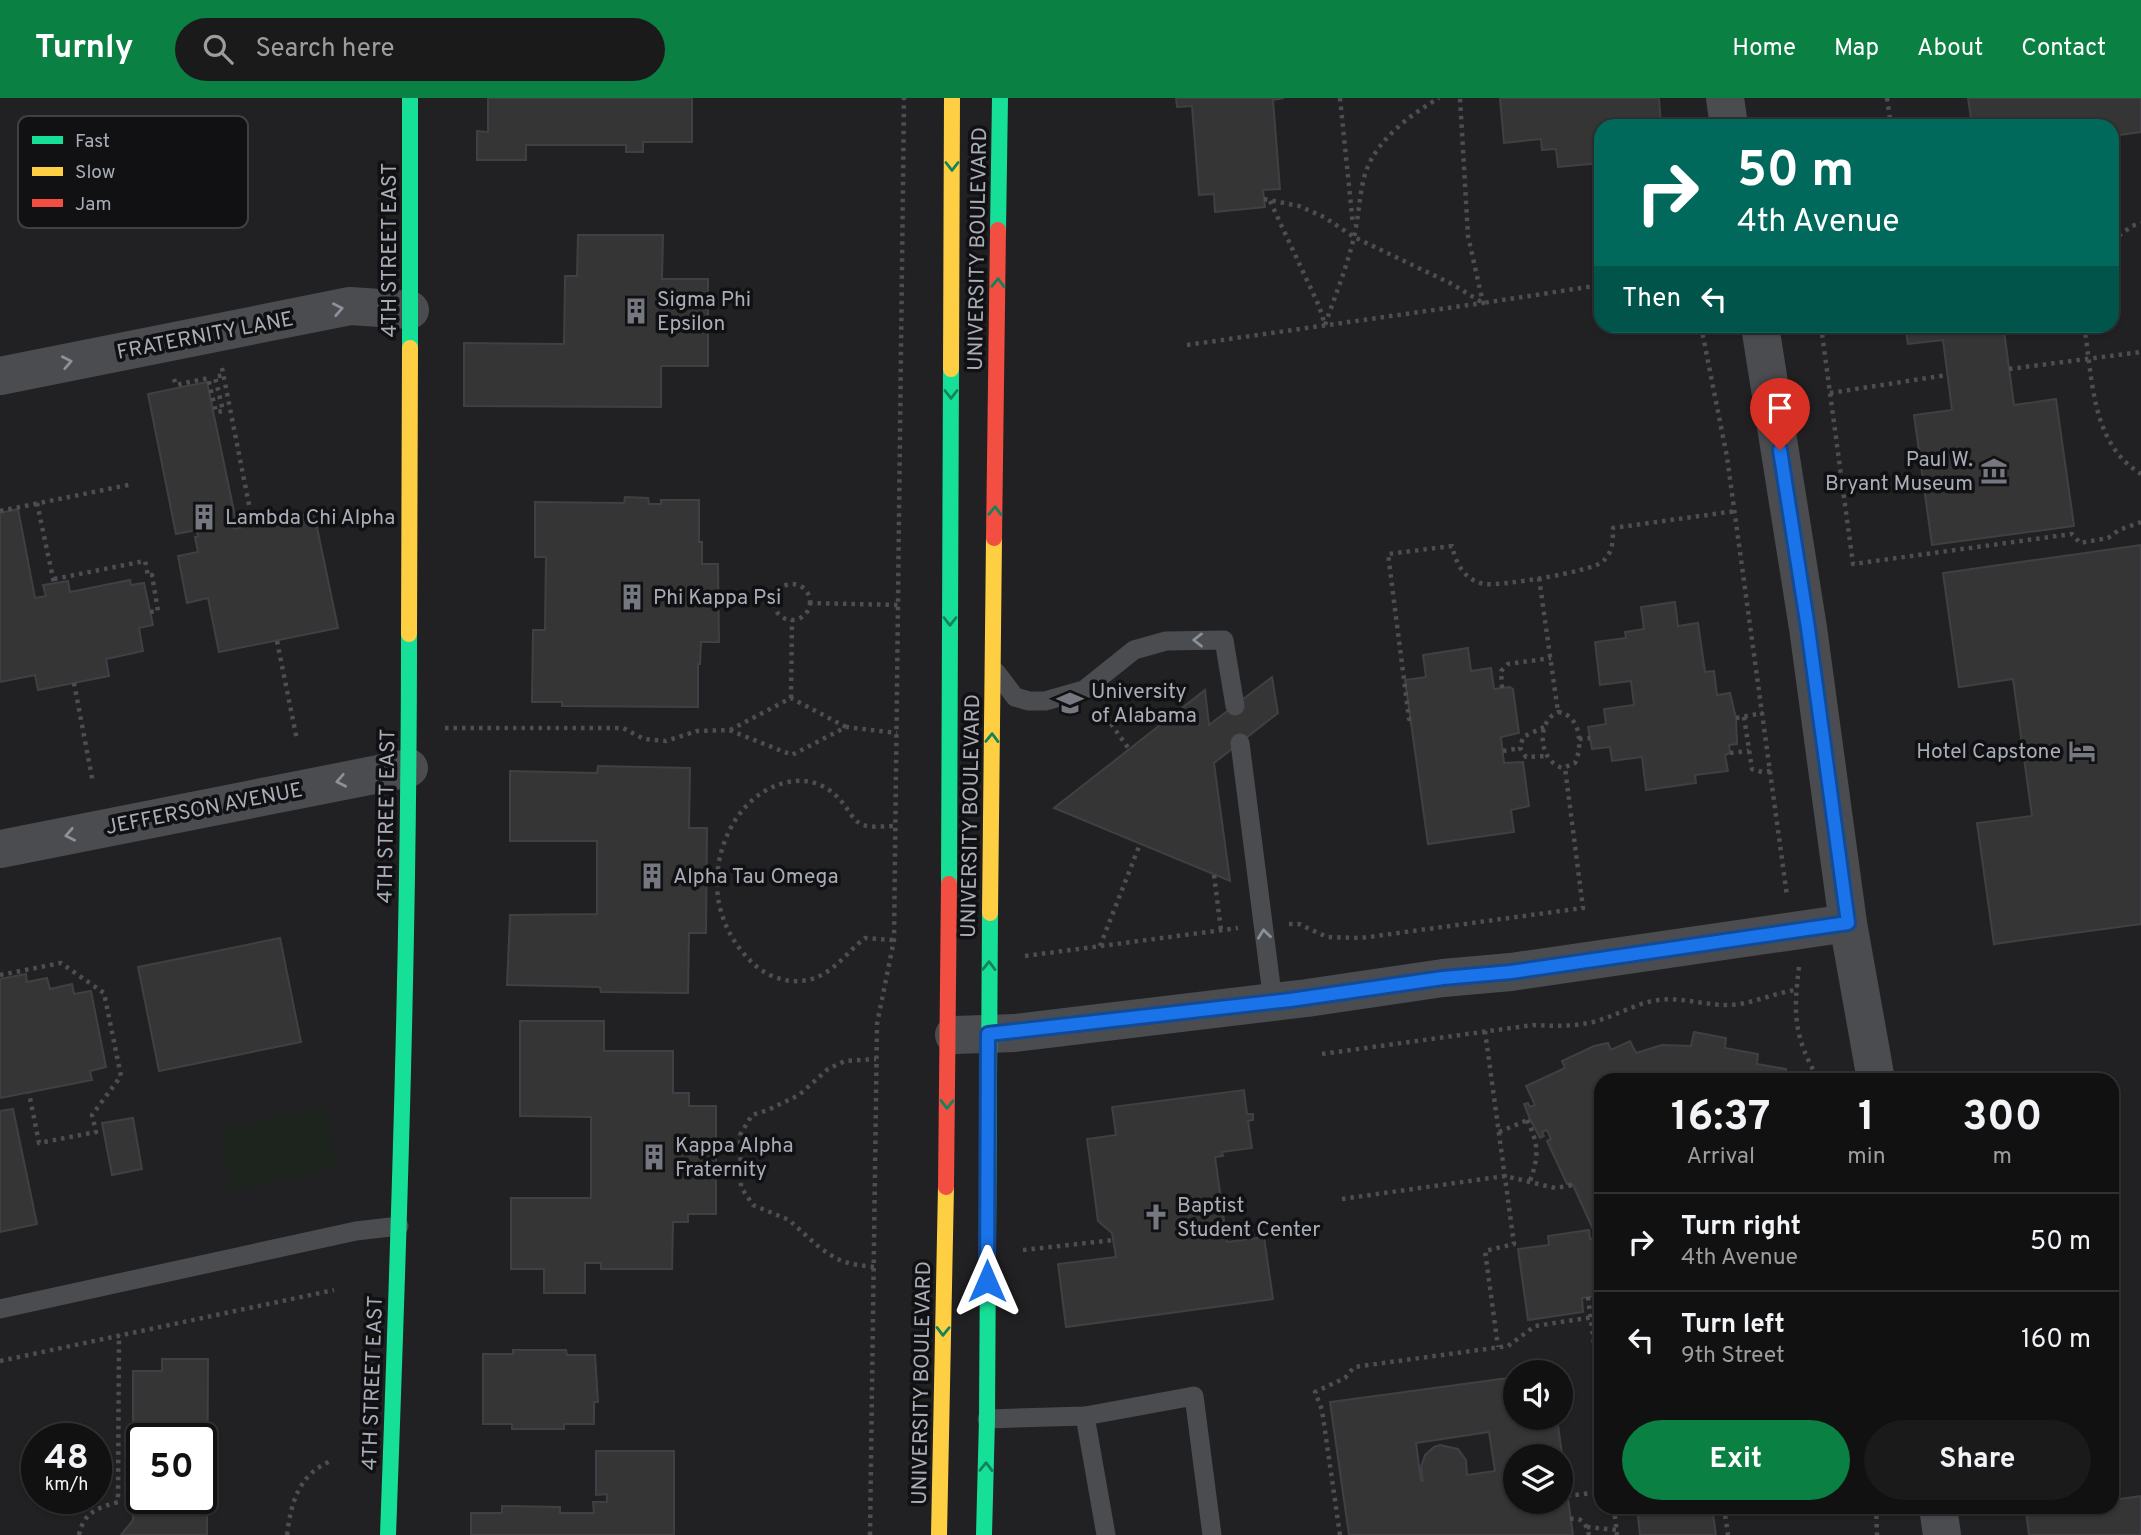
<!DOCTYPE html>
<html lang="en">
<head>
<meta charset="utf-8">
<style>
	body { margin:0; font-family:Overpass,sans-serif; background:#1a1a1a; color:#f1f3f6; height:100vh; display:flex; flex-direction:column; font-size:26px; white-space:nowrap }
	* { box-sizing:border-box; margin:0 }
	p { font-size:23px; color:#9c9d9f }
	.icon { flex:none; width:38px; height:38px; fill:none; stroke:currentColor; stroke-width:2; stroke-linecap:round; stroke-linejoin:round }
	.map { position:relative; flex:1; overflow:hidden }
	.side { position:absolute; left:1594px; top:975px; width:525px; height:441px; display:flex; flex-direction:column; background:#111; border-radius:21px; box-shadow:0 2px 5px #0004,0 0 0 2px #303131 }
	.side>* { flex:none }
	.guide { position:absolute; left:1594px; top:21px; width:525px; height:214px; border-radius:21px; box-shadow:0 2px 5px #0004,0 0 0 2px #303131; background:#00695c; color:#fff; overflow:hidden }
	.buttons { position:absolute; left:1503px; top:1262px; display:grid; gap:14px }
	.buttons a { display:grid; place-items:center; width:70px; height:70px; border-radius:50%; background:#111; box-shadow:0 2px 5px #0004,0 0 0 2px #303131; font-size:35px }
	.speed { position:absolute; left:21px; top:1325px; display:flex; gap:14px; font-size:35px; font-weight:700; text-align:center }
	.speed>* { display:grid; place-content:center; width:91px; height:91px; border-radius:50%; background:#111; box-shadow:0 2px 5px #0004,0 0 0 2px #303131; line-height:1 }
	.speed small { font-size:18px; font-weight:400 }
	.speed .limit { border:4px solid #111; border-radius:10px; background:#fff; color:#111 }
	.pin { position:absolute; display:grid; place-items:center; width:60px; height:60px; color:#fff; margin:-72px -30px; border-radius:50% 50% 50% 0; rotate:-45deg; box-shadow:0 0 7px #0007 }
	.pin .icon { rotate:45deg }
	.me { position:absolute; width:77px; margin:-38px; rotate:0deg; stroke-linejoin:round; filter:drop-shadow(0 0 5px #0008) }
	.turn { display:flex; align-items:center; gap:24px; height:147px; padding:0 28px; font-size:32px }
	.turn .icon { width:91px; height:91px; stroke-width:2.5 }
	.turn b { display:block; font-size:49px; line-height:60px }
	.then { display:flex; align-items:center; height:66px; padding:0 28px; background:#0003; gap:14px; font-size:26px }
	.eta { display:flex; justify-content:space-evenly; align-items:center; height:119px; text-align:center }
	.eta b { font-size:42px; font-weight:700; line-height:49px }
	.cta { display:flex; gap:14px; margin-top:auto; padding:14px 28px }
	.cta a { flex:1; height:80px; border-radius:42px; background:#0b8043; color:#fff; font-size:28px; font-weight:700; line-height:80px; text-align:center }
	.cta a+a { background:#1a1a1a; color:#f1f3f6 }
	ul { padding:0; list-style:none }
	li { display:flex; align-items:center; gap:21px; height:98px; padding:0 28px; border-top:2px solid #303131 }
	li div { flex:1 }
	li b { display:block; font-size:26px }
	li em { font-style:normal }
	header { display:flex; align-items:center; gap:42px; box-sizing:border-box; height:98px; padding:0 35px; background:#0b8043; color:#fff }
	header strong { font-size:33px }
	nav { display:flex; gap:38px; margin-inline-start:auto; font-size:24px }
	.search { width:490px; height:63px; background:#1a1a1a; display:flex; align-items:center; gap:18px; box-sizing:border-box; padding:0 24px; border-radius:38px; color:#9c9d9f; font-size:26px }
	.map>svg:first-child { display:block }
	.built { fill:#212123; fill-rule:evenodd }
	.green { fill:#1d241e }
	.building { fill:#353536; stroke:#3f4043; stroke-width:2; fill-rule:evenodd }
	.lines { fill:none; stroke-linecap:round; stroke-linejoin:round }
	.path { stroke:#4d4e52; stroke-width:4.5; stroke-dasharray:3.5 5; stroke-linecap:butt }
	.lane { stroke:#4b4c50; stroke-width:19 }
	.street { stroke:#4b4c50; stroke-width:38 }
	.fast { stroke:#16e098; stroke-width:16 }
	.slow { stroke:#ffcf43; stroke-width:16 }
	.jam { stroke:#f24e42; stroke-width:16 }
	.oneway { stroke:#14835c }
	.oneway2 { stroke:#8c9099 }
	.route-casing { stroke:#114b97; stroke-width:18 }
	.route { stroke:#1a73e8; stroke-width:12 }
	.labels { text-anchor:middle; stroke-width:7; stroke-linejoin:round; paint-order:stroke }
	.street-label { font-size:21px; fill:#a8adb8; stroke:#111113 }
	.poi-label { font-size:21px; fill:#a8adb8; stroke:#111113; text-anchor:start }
	.key { fill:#111113; stroke:#3e4045; stroke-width:2 }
	.key-label { font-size:19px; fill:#a8adb8 }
</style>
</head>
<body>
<header>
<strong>Turnly</strong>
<div class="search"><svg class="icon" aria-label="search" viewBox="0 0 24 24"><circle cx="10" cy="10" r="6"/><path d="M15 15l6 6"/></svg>Search here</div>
<nav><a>Home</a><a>Map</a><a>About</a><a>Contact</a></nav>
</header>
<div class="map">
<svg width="2141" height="1437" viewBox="0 0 2141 1437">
	<rect width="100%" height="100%" fill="#171717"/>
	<path class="built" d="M0,0H2141V1437H0ZM1601,28H2112V228H1601ZM1601,982H2112V1409H1601ZM1516,1274H1561V1320H1516ZM37,1340H96V1400H37ZM142,1340H201V1400H142ZM1516,1358H1561V1404H1516Z"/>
	<path class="green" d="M326,1010L338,1070L232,1092L220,1031Z"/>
	<g class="building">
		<path d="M488,0H692V44H643V54H626V47H526V62H477V33L488,34Z"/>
		<path d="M1176,0H1284L1273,2L1280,91L1263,92L1265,109L1215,114L1214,96L1199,97L1192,8L1177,9Z"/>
		<path d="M1500,0H1659L1661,28H1601V65L1558,69L1556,51L1542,52L1541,41L1504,45Z"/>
		<path d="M1968,0H2141V34L2112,38V28H1972Z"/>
		<path d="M578,137H663L662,181H708V268H661V309L464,308V245L564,246L565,178H577Z"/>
		<path d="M1905,228H2044L2004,233L2014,307L2056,301L2074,428L1932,447L1914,317L1952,312L1943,242L1908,246Z"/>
		<path d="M207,284L236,423L232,424L234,431L314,415L338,530L219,554L208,500L187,505L178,458L198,454L195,439H198L197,432L176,436L148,296Z"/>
		<path d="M625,399L648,400L649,406H661V402H699V444H702V466H718L719,544H701L700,566H698V609L562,608V604H532L533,532H545L546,459H535V404L624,405Z"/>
		<path d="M18,411L35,500L46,498L43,487L68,483L70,494L130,482L131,487L144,485L153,527L139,530L143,553L106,561L109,578L38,592L35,577L0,584V415Z"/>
		<path d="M2141,447V826L1994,846L1977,725L2032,718L2013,581L1959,589L1943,475Z"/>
		<path d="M1675,504L1678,528L1698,525L1705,574L1714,573L1717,597L1730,595L1736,620L1737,646L1729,647L1730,655L1725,657L1728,673L1695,677L1696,685L1646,692L1642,659L1612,663L1610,649L1592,651L1588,629L1606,626L1604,611L1634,607L1631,583L1600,587L1595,544L1626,540L1625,534L1644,531L1641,509Z"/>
		<path d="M1468,550L1471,573L1491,570L1494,591L1510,589L1513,591L1519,635L1501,639L1504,665L1523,664L1529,708L1511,712L1514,734L1428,746L1405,582L1426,579L1423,557Z"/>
		<path d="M1272,579L1278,615L1214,665L1230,783L1054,710L1205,592L1209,627Z"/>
		<path d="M598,668L690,670L689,730H707L706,835H689L688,895L601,894L600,889L507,887L510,817L597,816V743H510V673L597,675Z"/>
		<path d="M280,840L301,944L159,973L138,869Z"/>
		<path d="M26,876L27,884L47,880L50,891L72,886L74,896L91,893L106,969L90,973L92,982L0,1000V881Z"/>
		<path d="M520,923H604V953H673V995H689V1008H716V1116H688V1124H673L672,1171H601V1165H585V1195H544V1171H511V1100H591V1019L520,1018Z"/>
		<path d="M1694,934L1726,940L1725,950L1758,956L1757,966L1786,971L1785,982H1601V1197L1582,1200L1583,1214L1528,1222L1518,1151L1549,1147L1548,1138L1589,1132L1590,1141L1597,1140L1573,1087L1571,1085L1567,1086L1547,1043L1551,1041L1547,1032L1542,1034L1544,1038L1540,1040L1530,1021L1524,1006L1528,1005L1530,1009L1535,1007L1526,988L1565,970L1562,963L1594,948L1608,945L1611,952L1630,943L1636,955L1662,947L1691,948Z"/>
		<path d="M1244,992L1247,1016H1253V1022L1248,1023L1252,1050L1222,1054L1223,1058L1215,1059L1227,1144L1264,1139L1273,1201L1066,1229L1058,1166L1116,1159L1112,1135L1098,1123L1087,1041L1116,1037L1112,1009Z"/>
		<path d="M13,1011L37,1126L0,1134V1013Z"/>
		<path d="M133,1020L142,1071L112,1077L102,1025Z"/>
		<path d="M513,1252H566L567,1257H595L598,1304H594V1326H564V1331H512V1326H483V1256H513Z"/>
		<path d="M162,1261H208L207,1437H121L133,1422V1273H162ZM142,1340H201V1400H142Z"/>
		<path d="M1516,1279V1320H1557L1573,1437H1349L1330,1304ZM1489,1334L1495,1373L1467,1377L1466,1362L1458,1351L1440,1347L1434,1349L1425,1357L1421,1369L1423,1383H1421L1416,1345ZM1516,1358H1561V1404H1516Z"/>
		<path d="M596,1353H674V1437H471V1415H502V1408L560,1409V1415H594L593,1404H607V1396L596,1397Z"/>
		<path d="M2141,1398V1437H2029L2026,1413L2058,1409H2112V1402Z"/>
		<path d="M1637,1409H1712L1716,1437H1640Z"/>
	</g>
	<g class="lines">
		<g class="path">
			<path d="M1340,0L1353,127"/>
			<path d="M1887,0L1891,28"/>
			<path d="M1264,101L1299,108L1324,119L1354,139L1452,186L1483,205L1601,187"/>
			<path d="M1270,103L1319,208L1325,227C1335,198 1347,169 1354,139C1359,118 1359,97 1365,76C1376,42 1410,17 1439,0"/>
			<path d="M2112,143L2132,128L2141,125"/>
			<path d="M1701,228L1727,359L1787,798"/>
			<path d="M1821,228L1853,466L2072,436L2080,445L2108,440L2119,432L2141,424"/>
			<path d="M2084,228C2093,279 2090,345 2141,376"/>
			<path d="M1187,247L1483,205L1468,138L1460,0"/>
			<path d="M222,270L253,427"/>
			<path d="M2009,271L2141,254"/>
			<path d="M174,281L176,287L208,280L216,314L223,313L215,279L223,277"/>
			<path d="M1830,295L1947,277"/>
			<path d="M37,405L54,485"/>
			<path d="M0,413L133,386"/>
			<path d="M1539,480L1558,614"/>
			<path d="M54,481L145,463L148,478L152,477L158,513L150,514"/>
			<circle cx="792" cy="504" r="18"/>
			<path d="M738,504H773"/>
			<path d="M809,505L899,507"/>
			<path d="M277,543L297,642"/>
			<path d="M74,585L93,685"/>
			<path d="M1502,590L1501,573L1508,566L1551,560"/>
			<path d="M791,600L792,522"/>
			<path d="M1101,612L1129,651"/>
			<path d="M1558,614C1581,617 1583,648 1575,665L1563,670C1539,664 1535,624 1558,614Z"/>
			<path d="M1744,619L1752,671L1762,674L1771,673"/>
			<path d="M1736,620L1763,615"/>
			<path d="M1411,621H1409L1388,456L1452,448C1456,466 1465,483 1485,486C1502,488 1589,474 1602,464C1613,455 1613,443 1613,430L1736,413"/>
			<path d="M1544,629L1523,639L1520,650L1526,659L1547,658"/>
			<path d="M445,630H623L644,641L666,643L697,633L729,632L792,657L846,629L897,635"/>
			<path d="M730,632L791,600L846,629"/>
			<path d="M1579,641L1590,640"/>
			<path d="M1503,653L1520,650"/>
			<path d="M1730,655L1749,653"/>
			<path d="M1214,777L1221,832"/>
			<path d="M1289,826H1299L1327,839L1361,840L1583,810L1565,670"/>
			<path d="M893,842L865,840C848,853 836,872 815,880C794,887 773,882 756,868C738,852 726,833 720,810C707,757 738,689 795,683C813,681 831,690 842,704C849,712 853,723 863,727C872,730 886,728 895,728"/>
			<path d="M1100,848L1140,746"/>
			<path d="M1025,858L1238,830"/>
			<path d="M1799,869C1793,916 1794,940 1819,982"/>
			<path d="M0,877L61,865L104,895L121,978L92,1017L96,1034L39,1045L29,995"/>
			<path d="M1485,933L1514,1146L1485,1153L1498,1249"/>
			<path d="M1322,956L1533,927C1555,928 1575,929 1597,923C1618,917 1636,905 1658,902C1681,899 1704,907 1728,907C1750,907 1773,895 1796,892"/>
			<path d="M1527,1022C1539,1046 1539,1058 1530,1083"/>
			<path d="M1499,1034L1530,1021"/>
			<path d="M1342,1101L1505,1078L1555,1090L1573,1087"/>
			<path d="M1023,1152L1114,1142"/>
			<path d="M874,1169L851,1166L837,1161L820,1150L789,1122L753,1107L741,1089L740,1037L752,1017L768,1012L799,997L828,971L845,963L876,961"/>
			<path d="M1588,1199L1601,1300"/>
			<path d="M0,1263L334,1192"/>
			<path d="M1567,1398L1601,1394"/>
			<path d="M1614,1409L1617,1437"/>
			<path d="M1724,1409L1728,1437"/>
			<path d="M1876,1409L1877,1437"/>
			<path d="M1570,1421C1583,1419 1586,1426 1589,1437"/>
			<path d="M1587,1429L1617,1432"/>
			<path d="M79,1437C84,1414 97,1410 118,1404L119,1237"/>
			<path d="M287,1437C291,1404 299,1376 331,1363"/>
			<path d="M870,1437L877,926L894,842L904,0"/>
			<path d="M1340,1437L1322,1312L1315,1294L1345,1280L1354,1269L1508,1248L1535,1228L1601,1218"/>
		</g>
		<g class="lane">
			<path d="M996,574L1015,599L1029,603H1045L1084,592L1134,552L1166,543L1224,542L1235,608"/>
			<path d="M1240,645L1273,904"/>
			<path d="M0,1211L356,1133L399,1128"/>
			<path d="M1085,1318L1106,1437"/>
			<path d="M987,1321L1085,1318L1194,1298L1212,1437"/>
		</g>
		<g class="street">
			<path d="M1725,0L1729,28"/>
			<path d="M1760,228L1808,530L1848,825L1876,982"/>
			<path d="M0,278L350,208L410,212"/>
			<path d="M0,751L409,670"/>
			<path d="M954,937L1015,935L1307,900L1443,880L1511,874L1848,825"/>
			<path d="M1938,1409L1942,1437"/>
		</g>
		<g class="fast">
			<path d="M998,132L1000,0"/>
			<path d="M410,250V0"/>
			<path d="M949,786L951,271"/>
			<path d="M388,1437C399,1137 409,836 409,536"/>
			<path d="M984,1437L987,1321L990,815"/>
		</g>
		<g class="slow">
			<path d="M951,271L952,0"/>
			<path d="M409,536L410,250"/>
			<path d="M990,815L994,440"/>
			<path d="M939,1437L946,1089"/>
		</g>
		<g class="jam">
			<path d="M994,440L998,132"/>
			<path d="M946,1089L949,786"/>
		</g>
	</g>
	<defs><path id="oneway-chevron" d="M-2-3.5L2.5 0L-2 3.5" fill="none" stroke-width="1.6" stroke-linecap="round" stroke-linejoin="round" transform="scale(1.75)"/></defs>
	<g class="oneway">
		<use href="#oneway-chevron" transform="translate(952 68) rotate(90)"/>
		<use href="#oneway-chevron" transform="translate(998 185) rotate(-89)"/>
		<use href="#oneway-chevron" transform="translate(951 296) rotate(90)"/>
		<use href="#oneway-chevron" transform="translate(995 413) rotate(-89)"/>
		<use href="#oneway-chevron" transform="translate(950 523) rotate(90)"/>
		<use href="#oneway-chevron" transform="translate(992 640) rotate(-89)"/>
		<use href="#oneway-chevron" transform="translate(989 868) rotate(-89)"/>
		<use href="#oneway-chevron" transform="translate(947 1006) rotate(91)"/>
		<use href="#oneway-chevron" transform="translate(943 1233) rotate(91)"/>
		<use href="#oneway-chevron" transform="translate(986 1369) rotate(-89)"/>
	</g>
	<g class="oneway2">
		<use href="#oneway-chevron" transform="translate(338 211) rotate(-11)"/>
		<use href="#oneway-chevron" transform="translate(67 264) rotate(-11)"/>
		<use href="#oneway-chevron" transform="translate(1198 542) rotate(180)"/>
		<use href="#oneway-chevron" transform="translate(341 683) rotate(169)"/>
		<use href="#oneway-chevron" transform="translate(70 737) rotate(169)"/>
		<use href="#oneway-chevron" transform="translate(1264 836) rotate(-97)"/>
	</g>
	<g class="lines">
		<g class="route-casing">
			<path id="route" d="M987,1183L988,936L1290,902L1443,880L1511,874L1848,825L1808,530L1780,352"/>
		</g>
		<use href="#route" class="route"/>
	</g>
	<defs>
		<g id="building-bare" transform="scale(2.1)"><path d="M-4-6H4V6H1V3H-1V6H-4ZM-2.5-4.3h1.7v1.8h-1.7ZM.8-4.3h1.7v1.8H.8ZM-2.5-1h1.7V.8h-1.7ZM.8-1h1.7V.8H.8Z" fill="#757880" stroke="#111113" stroke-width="2.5" paint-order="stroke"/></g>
		<g id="museum-bare" transform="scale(2.1)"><path d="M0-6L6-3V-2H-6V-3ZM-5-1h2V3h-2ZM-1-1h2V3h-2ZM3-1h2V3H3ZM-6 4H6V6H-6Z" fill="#757880" stroke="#111113" stroke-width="2.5" paint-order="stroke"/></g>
		<g id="university-bare" transform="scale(2.1)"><path d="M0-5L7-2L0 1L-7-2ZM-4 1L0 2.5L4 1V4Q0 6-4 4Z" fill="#757880" stroke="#111113" stroke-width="2.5" paint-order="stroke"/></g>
		<g id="hotel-bare" transform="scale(2.1)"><path d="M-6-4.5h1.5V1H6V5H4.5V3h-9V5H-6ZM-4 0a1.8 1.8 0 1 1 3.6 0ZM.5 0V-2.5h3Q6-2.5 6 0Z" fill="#757880" stroke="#111113" stroke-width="2.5" paint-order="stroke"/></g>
		<g id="church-bare" transform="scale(2.1)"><path d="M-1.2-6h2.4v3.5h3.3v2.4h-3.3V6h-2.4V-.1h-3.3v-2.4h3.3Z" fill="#757880" stroke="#111113" stroke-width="2.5" paint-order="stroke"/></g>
	</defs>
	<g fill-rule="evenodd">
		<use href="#building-bare" x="636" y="213"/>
		<use href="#museum-bare" x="1994" y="373"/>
		<use href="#building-bare" x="204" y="419"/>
		<use href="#building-bare" x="632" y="499"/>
		<use href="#university-bare" x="1070" y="605"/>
		<use href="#hotel-bare" x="2082" y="653"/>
		<use href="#building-bare" x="652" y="778"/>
		<use href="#building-bare" x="654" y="1059"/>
		<use href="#church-bare" x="1156" y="1119"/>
	</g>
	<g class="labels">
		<g class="street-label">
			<text transform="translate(977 151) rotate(-89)" y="7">UNIVERSITY BOULEVARD</text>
			<text transform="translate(389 152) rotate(-90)" y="7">4TH STREET EAST</text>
			<text transform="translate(205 237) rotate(-11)" y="7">FRATERNITY LANE</text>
			<text transform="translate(204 710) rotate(-11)" y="7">JEFFERSON AVENUE</text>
			<text transform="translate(386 718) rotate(-89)" y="7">4TH STREET EAST</text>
			<text transform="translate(970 718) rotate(-89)" y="7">UNIVERSITY BOULEVARD</text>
			<text transform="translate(372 1285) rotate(-88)" y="7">4TH STREET EAST</text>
			<text transform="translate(921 1285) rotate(-89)" y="7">UNIVERSITY BOULEVARD</text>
		</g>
		<g class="poi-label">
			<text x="657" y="208">Sigma Phi<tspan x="657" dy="24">Epsilon</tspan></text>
			<text x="1973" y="368" text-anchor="end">Paul W.<tspan x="1973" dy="24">Bryant Museum</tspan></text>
			<text x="225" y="426">Lambda Chi Alpha</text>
			<text x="653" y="506">Phi Kappa Psi</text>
			<text x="1091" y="600">University<tspan x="1091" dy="24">of Alabama</tspan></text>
			<text x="2061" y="660" text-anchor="end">Hotel Capstone</text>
			<text x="673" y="785">Alpha Tau Omega</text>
			<text x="675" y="1054">Kappa Alpha<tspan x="675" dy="24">Fraternity</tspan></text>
			<text x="1177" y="1114">Baptist<tspan x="1177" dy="24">Student Center</tspan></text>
		</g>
	</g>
	<rect x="18" y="18" width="230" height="112" rx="10" class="key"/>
	<rect x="32" y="38" width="31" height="8" fill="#16e098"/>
	<rect x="32" y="69" width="31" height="9" fill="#ffcf43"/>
	<rect x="32" y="101" width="31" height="8" fill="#f24e42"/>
	<g class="key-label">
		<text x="75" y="49">Fast</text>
		<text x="75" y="80">Slow</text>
		<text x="75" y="112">Jam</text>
	</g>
</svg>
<div class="buttons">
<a><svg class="icon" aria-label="sound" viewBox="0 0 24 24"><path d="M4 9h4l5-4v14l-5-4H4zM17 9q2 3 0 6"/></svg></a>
<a><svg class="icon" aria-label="layers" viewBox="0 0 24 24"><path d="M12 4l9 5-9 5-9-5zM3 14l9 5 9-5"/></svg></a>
</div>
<div class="speed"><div>48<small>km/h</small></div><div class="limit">50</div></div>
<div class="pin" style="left:1780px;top:352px;background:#d93025"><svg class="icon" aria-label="arrive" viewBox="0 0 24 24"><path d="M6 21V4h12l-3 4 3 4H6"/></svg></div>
<svg class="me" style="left:987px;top:1183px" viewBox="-20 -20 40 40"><path d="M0-17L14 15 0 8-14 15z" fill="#1a73e8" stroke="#fff" stroke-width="4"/></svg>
<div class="guide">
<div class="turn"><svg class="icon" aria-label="right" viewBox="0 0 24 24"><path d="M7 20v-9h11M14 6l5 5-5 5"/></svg><div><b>50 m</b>4th Avenue</div></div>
<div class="then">Then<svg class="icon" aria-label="left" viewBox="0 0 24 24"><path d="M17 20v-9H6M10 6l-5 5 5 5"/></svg></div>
</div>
<section class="side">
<div class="eta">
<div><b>16:37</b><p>Arrival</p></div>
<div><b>1</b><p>min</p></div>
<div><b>300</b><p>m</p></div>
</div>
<ul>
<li><svg class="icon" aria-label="right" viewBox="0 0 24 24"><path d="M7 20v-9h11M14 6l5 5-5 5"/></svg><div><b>Turn right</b><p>4th Avenue</p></div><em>50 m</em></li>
<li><svg class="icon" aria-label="left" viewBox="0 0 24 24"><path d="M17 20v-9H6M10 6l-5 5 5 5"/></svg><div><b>Turn left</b><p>9th Street</p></div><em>160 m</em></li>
</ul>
<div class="cta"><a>Exit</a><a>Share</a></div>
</section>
</div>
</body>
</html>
